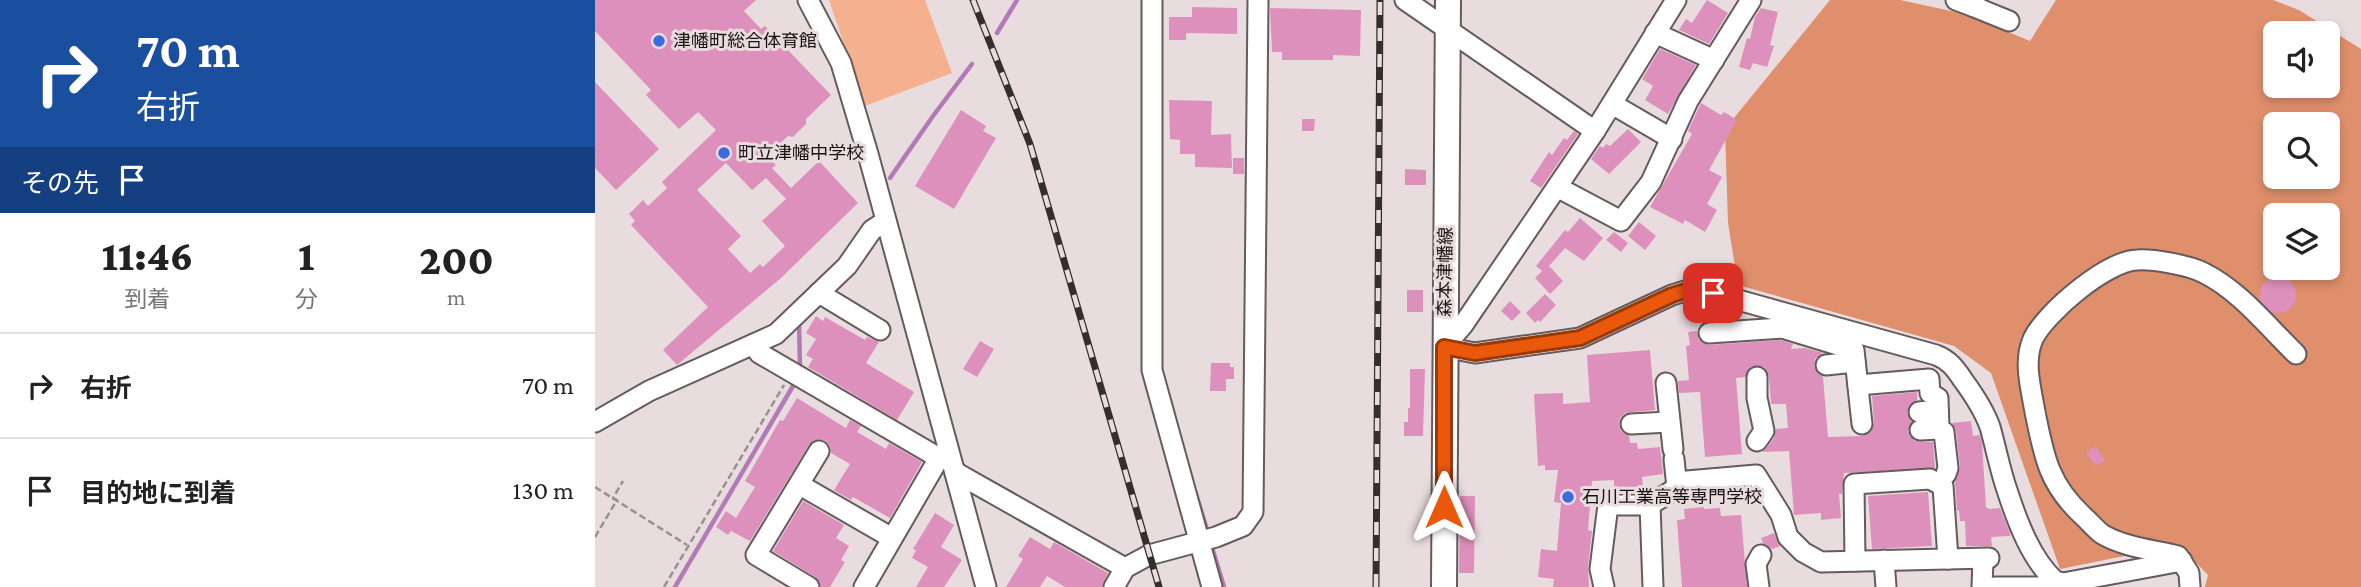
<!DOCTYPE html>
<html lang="ja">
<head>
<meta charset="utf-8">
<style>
	body { margin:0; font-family:"Crimson Pro","Noto Sans JP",serif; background:#f2f2f2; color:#222; height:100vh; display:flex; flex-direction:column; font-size:26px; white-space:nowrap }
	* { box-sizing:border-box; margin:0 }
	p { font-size:23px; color:#767676 }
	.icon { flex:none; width:38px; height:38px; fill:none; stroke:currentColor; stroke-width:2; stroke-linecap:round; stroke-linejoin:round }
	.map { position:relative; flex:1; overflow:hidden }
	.sheet { display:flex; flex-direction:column; background:#fff; width:595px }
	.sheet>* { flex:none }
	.banner { background:#1a4fa0; color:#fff; overflow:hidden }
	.fabs { position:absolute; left:1668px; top:21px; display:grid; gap:14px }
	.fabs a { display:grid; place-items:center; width:77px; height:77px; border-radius:10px; background:#fff; box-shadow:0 4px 10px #0003; font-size:35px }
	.pin { position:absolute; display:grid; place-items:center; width:60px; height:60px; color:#fff; margin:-30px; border-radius:14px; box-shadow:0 4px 10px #0006 }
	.me { position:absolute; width:77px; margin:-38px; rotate:0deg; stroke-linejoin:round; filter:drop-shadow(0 0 5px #0008) }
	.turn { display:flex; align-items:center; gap:24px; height:147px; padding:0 21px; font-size:32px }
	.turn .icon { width:91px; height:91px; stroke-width:2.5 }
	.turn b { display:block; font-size:49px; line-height:60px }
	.then { display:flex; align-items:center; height:66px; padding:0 21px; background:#0003; gap:14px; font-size:26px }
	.eta { display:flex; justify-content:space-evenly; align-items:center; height:119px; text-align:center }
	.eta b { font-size:42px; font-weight:800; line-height:49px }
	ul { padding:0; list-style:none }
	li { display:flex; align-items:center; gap:21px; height:105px; padding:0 21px; border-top:2px solid #e0e0e0 }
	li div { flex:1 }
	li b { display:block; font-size:26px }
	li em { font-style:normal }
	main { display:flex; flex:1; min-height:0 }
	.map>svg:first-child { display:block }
	.green { fill:#f5b090 }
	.forest { fill:#df8f6b; fill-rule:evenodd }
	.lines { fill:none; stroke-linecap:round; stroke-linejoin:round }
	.stream { stroke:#b37ab7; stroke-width:4.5 }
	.building { fill:#de90bd; fill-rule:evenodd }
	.minor-casing { stroke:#655b5d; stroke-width:23 }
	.major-casing { stroke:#655b5d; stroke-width:28 }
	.path { stroke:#9a9091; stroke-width:2.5; stroke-dasharray:7 3.5; stroke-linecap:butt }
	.minor { stroke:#fff; stroke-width:19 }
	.major { stroke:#fff; stroke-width:24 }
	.rail-casing { stroke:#342e2f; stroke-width:7 }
	.rail { stroke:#e9dcde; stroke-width:4.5; stroke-dasharray:13; stroke-linecap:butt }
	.route-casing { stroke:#983908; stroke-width:18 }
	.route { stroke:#ea580c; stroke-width:12 }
	.poi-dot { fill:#3c6cdc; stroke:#e9dcde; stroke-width:2.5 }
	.labels { text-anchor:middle; stroke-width:6; stroke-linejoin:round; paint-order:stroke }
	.poi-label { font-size:18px; fill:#161112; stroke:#e9dcde; text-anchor:start }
	.street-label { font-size:18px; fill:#161112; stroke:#e9dcde }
</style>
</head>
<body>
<main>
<section class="sheet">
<div class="banner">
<div class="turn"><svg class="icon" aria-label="right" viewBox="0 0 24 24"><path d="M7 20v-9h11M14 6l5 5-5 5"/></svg><div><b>70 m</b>右折</div></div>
<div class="then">その先<svg class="icon" aria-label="arrive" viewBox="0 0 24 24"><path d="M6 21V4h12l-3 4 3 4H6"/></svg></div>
</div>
<div class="eta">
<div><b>11:46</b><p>到着</p></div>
<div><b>1</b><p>分</p></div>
<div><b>200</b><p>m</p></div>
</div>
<ul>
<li><svg class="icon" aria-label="right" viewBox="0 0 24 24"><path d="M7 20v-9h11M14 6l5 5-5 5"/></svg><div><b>右折</b></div><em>70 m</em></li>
<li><svg class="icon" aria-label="arrive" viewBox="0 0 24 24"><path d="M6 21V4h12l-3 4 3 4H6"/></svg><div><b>目的地に到着</b></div><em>130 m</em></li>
</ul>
</section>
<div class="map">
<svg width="1766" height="587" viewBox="0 0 1766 587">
	<rect width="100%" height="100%" fill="#e9dcde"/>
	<path class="green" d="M234,0H330L357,73L270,106Z"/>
	<path class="forest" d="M1235,0H1305L1370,14L1435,41L1461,0H1678L1704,10L1766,49V587H1610L1613,575L1584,545L1465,569L1396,373L1359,346L1143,285L1133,223L1130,129ZM1680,33H1732V86H1680ZM1680,124H1732V177H1680ZM1680,215H1732V268H1680Z"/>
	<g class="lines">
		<g class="stream">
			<path d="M402,33L422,0"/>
			<path d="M295,178L338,116L377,64"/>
			<path d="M204,319L205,370"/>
			<path d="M600,491L613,533"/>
			<path d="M616,544L629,587"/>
			<path d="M80,587L198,386"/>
		</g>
	</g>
	<g class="building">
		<path d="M0,0H161L149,11L166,29L170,26L236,95L211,119V124L198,137L193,136L172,156L181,165L177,168L196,188L224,161L263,203L186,278L82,365L68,350L113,307L36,225L40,221L34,214L48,200L53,206L72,188L67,182L121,130L103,112L84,129L51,95L56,90L0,31ZM131,163L157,190L171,178L191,199L167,221L190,246L168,267L165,264L155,273L133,249L146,236L102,190Z"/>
		<path d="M1112,0L1133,13L1114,44L1084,30L1091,19L1097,23Z"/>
		<path d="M597,7L642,8V34L591,33V40H574V17H597Z"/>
		<path d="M675,8L766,10L765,56L738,55V60H687V52H677Z"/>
		<path d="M1166,8L1183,12L1175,45L1179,46L1172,67L1158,63L1155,70L1144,67L1152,38L1155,39L1160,17Z"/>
		<path d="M1065,49L1101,65L1073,114L1050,100L1058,86L1047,79Z"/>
		<path d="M0,82L64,149L21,190L0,168Z"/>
		<path d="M574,100L617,101L616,135L636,134L637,168L600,167V154H585V140L575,139Z"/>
		<path d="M1106,103L1126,115L1129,112L1142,120L1114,170L1127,177L1112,204L1122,210L1110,232L1090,220L1088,224L1055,207L1097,134L1093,131Z"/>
		<path d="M366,110L391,126L388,131L401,138L359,209L320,186Z"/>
		<path d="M707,119H720L719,131H707Z"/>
		<path d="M1033,129L1046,142L1014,174L996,159L1005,146L1008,148L1011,144L1015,146Z"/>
		<path d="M979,131L983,134L946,188L935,181L954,152L957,155L969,138L975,142L972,140Z"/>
		<rect x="638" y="158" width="11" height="16"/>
		<path d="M810,169L831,170V185H810Z"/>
		<path d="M985,218L1008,238L989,261L970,248L954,266L968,281L955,294L940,278L947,271L941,266L970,230L973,232Z"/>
		<path d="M1044,222L1061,236L1050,250L1033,236Z"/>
		<path d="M1019,232L1033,243L1026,252L1011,240Z"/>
		<circle cx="1683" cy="295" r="18"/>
		<rect x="812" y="290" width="16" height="22"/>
		<path d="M950,294L961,305L945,322L943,320L940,323L931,313Z"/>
		<path d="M915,301L926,312L917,321L906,311Z"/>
		<path d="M221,316L228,321L230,317L270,340L272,337L284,342L271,363L319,392L302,420L213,367L218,359L211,355L221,339L211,333Z"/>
		<path d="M1102,331L1104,340L1114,345L1186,340L1198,344L1196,349L1210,348L1228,353L1220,359L1219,366L1222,373L1228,377L1233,437L1268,436L1275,433L1279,423L1277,396L1322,392V400L1313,408L1312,414L1317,421L1313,431L1320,441L1338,442L1340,468L1249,473L1247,494H1244L1246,518L1226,520V513L1199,515L1194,451L1168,452L1179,438L1181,429L1193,428L1191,404H1176L1174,376L1169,367L1157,366L1150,377L1141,378L1147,454L1110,457L1105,392L1084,393L1083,381L1094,380L1091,346L1095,345L1093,332Z"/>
		<path d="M385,341L399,349L382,377L368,369Z"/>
		<path d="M1055,350L1060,410L1030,413L1025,418L1024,425L1026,431L1034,436L1035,443H1042L1043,449L1065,447L1068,474L1047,477L1048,488L1019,490V480L997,481L993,530L997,531L993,567L994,587H958L959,579L943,577L946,549L962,551L966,503L959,502L963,470H950V465L943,466L939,394L968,393V404L995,402L992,355Z"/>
		<path d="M616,363H635V367H639V379H631V391H615Z"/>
		<path d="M815,369H830L828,436H809V422H813V408H815Z"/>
		<path d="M202,398L251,428L255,420L266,426L262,432L291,449L294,443L327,462L295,518L258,497L256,500L239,490L255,464L236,453L235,446L231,441L219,440L214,445L155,541L136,531L133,535L121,527L131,511L141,518L160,487L150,481L185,420L188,421Z"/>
		<path d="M1376,421L1378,436L1385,435L1387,443L1391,507L1394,509L1405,508L1415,533V536L1396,537L1397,546H1371L1370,521H1365L1364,510L1362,511L1360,483L1365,467L1361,431L1357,423Z"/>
		<path d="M1500,446L1510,460L1501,466L1491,453Z"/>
		<path d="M1333,492L1337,546L1277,549L1273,496Z"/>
		<path d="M865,496H880L879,573H864Z"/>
		<path d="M208,501L249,525L241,538L254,546L246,560L250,562L235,587H226L220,577L178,551Z"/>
		<path d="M1109,507V509L1125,508L1126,516L1146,515L1152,587H1087L1082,520L1090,519L1089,509Z"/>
		<path d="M340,513L359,525L346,547L367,560L349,587H321L333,567L317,558L321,550L318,549Z"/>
		<path d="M1179,533L1185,546L1177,549L1168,543L1166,538Z"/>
		<path d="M435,537L455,549L459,542L513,573L507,587H470L452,576L445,587H411L428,559L423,556Z"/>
	</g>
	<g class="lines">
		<g class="minor-casing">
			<g id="minor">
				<path d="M213,0L246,63L273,154L391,587"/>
				<path d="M557,0V370L617,587"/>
				<path d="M810,0L1000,131"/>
				<path d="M1081,0L1000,131L868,325L849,347L880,353L985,338L1077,295L1100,288L1341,355C1354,360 1360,368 1368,380C1379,395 1389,410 1395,427C1401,448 1405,470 1412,490C1422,521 1436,559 1460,581L1468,583L1587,561"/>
				<path d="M1361,0L1377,6L1380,0"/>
				<path d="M1377,6L1414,21"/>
				<path d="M1060,33L1119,60"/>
				<path d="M1017,104L1077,139"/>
				<path d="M962,187L1026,221L1056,182L1093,101L1156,0"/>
				<path d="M224,293L285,330"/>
				<path d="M1114,333L1187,328L1259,350L1267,424"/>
				<path d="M159,344L164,353L344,458"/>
				<path d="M1231,365L1260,362"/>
				<path d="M1071,383L1078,449"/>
				<path d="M1263,385L1334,379L1335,393L1343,398L1344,429L1349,432L1353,468L1351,474"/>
				<path d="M1324,412L1343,410"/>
				<path d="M0,422L54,391L181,334L252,266L277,230L291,221"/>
				<path d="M1036,424L1074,422"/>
				<path d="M1325,430L1344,429"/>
				<path d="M1162,441L1169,431L1162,398V377"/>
				<path d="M1079,459L1082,488"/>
				<path d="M360,472L530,568"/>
				<path d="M205,485L297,538"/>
				<path d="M1055,505L1092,481L1161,475L1186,515L1193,537L1208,552L1226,562L1394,558"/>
				<path d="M1289,560L1291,587"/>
				<path d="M1260,561L1259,484L1335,479L1348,486L1353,559"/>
				<path d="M214,587L161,555L224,451"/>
				<path d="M269,587L344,458L353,453"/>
				<path d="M519,587L530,568L554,555L621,537L648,526L658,512L663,0"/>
				<path d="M1009,587L1005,569L1013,505H1055L1058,587"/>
				<path d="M1164,587L1161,564L1166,555"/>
				<path d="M1387,587L1388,559"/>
				<path d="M1399,587H1450"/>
				<path d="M1595,587L1594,573L1583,556C1559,550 1528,547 1507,534C1500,529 1494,521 1487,515C1453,483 1449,456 1440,412C1436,388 1428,362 1438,339C1451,312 1512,261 1542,260C1558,259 1594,265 1609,273C1645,291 1672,326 1701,354"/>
			</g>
		</g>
		<g class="major-casing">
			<path id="major" d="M849,587L853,0"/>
		</g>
		<g class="path">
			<path d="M0,487L92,545"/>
			<path d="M0,537L22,500L18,498L28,481"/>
			<path d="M69,587L189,385"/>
		</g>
		<use href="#minor" class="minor"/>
		<use href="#major" class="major"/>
		<g class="rail-casing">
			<g id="rail">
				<path d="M378,0L435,144L564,587"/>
				<path d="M781,587L785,0"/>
			</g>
		</g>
		<use href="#rail" class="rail"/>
	</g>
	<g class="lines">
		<g class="route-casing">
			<path id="route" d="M849,507V347L880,353L985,338L1077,295L1100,288L1118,293"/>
		</g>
		<use href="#route" class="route"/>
	</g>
	<g class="poi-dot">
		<circle cx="64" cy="41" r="7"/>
		<circle cx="129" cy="153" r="7"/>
		<circle cx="973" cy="497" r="7"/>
	</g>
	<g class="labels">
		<g class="poi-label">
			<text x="78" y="47">津幡町総合体育館</text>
			<text x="143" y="159">町立津幡中学校</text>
			<text x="987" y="503">石川工業高等専門学校</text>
		</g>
		<g class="street-label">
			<text transform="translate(850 272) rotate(-89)" y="6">森本津幡線</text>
		</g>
	</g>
</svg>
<div class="fabs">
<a><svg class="icon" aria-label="sound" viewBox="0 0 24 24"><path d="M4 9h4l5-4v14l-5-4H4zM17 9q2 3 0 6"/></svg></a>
<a><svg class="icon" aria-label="search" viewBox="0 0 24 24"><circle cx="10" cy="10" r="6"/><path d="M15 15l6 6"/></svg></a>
<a><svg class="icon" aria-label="layers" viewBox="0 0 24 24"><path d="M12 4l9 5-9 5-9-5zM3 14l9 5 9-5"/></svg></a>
</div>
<div class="pin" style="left:1118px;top:293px;background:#d93025"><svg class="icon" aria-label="arrive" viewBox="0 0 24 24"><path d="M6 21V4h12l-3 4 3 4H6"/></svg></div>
<svg class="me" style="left:849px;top:507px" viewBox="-20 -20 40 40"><path d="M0-17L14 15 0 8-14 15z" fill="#ea580c" stroke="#fff" stroke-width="4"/></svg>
</div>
</main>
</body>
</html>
